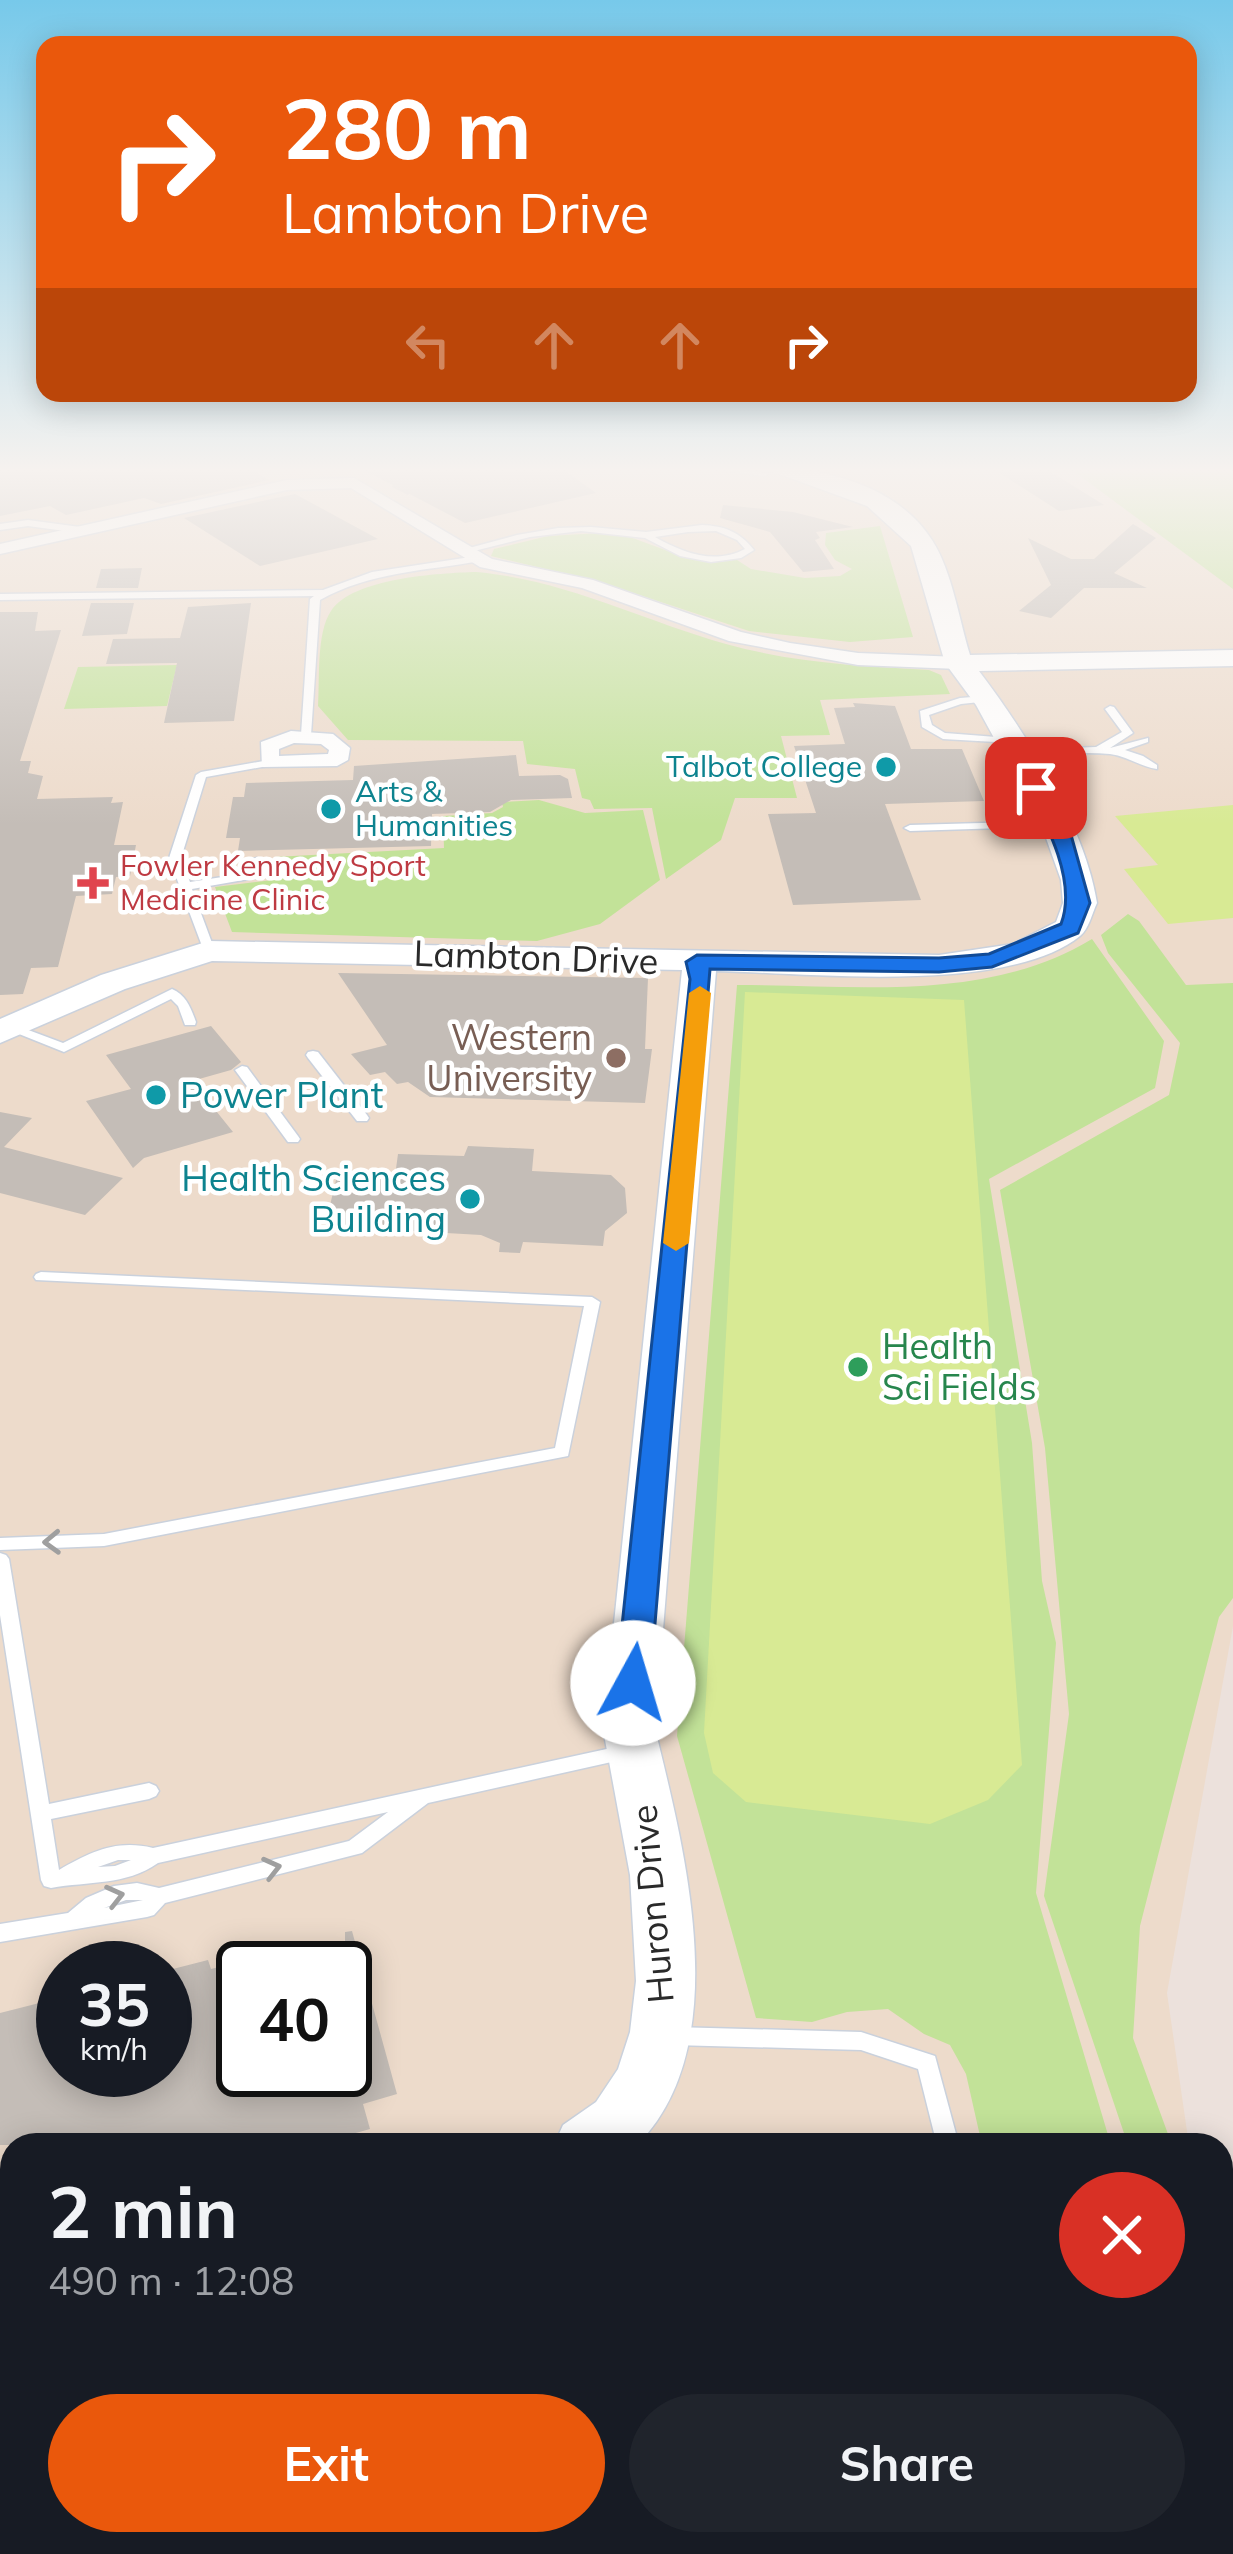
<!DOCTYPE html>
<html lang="en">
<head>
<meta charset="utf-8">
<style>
	body { margin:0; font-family:Mulish,sans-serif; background:#20242c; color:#f1f3f6; height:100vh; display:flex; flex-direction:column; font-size:45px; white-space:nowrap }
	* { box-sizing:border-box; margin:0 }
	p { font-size:39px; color:#9ea1a6 }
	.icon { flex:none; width:66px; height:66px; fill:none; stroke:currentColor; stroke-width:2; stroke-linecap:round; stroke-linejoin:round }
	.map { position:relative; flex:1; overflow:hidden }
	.panel { position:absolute; left:0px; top:2133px; width:1233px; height:423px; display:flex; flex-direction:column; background:#171b24; border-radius:36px 36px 0 0; box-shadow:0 6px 30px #0003 }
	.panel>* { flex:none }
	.guide { position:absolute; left:36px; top:36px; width:1161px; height:366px; border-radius:24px; box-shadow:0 6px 30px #0003; background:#ea580c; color:#fff; overflow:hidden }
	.speed { position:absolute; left:36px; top:1941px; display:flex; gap:24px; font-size:60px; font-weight:700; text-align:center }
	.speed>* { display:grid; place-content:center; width:156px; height:156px; border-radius:50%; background:#171b24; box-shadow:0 6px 30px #0003; line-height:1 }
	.speed small { font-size:30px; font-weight:400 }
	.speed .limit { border:6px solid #111; border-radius:18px; background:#fff; color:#111 }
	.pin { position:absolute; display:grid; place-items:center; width:102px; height:102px; color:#fff; margin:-51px; border-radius:24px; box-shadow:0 6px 18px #0006 }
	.me { position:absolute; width:132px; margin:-66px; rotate:6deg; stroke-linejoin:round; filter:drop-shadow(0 0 9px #0008) }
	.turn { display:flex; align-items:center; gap:42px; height:252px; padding:0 48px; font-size:54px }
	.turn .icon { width:156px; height:156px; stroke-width:2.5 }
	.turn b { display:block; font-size:84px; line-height:102px }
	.lanes { display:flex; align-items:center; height:114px; padding:0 48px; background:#0003; justify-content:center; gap:60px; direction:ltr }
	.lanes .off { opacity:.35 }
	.round { display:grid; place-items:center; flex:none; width:126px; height:126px; border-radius:63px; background:#20242c }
	.summary { display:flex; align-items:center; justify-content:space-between; height:204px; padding:0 48px }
	h1 { font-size:72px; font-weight:700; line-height:90px }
	.button { display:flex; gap:24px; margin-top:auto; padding:24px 48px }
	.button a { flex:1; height:138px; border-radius:72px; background:#ea580c; color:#fff; font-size:48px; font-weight:700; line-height:138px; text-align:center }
	.button a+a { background:#20242c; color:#f1f3f6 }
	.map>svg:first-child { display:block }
	.education { fill:#eddbcb; fill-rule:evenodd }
	.green { fill:#c2e298 }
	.pitch { fill:#d8ea94 }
	.building { fill:#c4bdb7 }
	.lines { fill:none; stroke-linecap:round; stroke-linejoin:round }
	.street-tunnel { stroke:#c5bcb8; stroke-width:18; stroke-dasharray:18 9; stroke-linecap:butt }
	.lane-casing { stroke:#cad1dc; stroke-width:3 }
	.street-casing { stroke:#cad1dc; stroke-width:3 }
	.secondary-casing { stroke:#cad1dc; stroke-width:3 }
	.lane { fill:#fff; fill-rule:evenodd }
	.street { fill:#fff; fill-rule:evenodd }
	.secondary { fill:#fff; fill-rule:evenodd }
	.oneway { stroke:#9f9f9f }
	.route { fill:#1a73e8; stroke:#114b97; stroke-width:3 }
	.slow { fill:#f59e0b }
	.culture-dot { fill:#0f9aa8; stroke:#fff; stroke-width:4.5 }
	.health-dot { fill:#e0444e; stroke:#fff; stroke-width:4.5 }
	.education-dot { fill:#8d6e63; stroke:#fff; stroke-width:4.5 }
	.leisure-dot { fill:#2e9e5b; stroke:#fff; stroke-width:4.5 }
	.labels { text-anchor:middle; stroke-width:9; stroke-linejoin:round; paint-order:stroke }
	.far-culture-label { font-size:30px; fill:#0d838f; stroke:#fff; text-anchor:end }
	.far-health-label { font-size:30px; fill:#be3a42; stroke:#fff; text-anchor:start }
	.street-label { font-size:36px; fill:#2a2a2a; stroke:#fff }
	.education-label { font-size:36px; fill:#785e54; stroke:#fff; text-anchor:end }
	.culture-label { font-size:36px; fill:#0d838f; stroke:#fff; text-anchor:start }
	.leisure-label { font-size:36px; fill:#27864d; stroke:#fff; text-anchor:start }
</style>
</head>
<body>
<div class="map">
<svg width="1233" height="2554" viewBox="0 0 1233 2554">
	<rect width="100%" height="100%" fill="#ece1dc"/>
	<path class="education" d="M0,467H1187L1233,489V1626L1167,1993L1189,2145H12V2544H1221V2294L1233,2323V2554H0ZM63,1968H165V2070H63ZM243,1968H345V2070H243Z"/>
	<g class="green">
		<path d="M1068,467L1233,470V589Z"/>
		<path d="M880,526L913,637L850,642L749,631L603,583L491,556L494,549L548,536L601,533L630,537L676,554L737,560L751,569L805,578L840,576L852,569L835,560L825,545L826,533Z"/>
		<path d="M476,572C566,580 641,620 726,644C794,663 860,666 929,670L941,675L950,694L820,700L830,735L781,736L797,798H735L721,840L666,879L652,808L594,809L590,800L582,798L575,769L527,764L523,741L348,740L318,706C320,680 316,633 331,611C352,578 440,573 476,572Z"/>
		<path d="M177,665L167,706L64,709L78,667Z"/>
		<path d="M539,800L585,813L643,810L660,880L600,924L537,941L232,932L215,887L273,880L274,857L444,848L443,816L492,813L503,807L502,802Z"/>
		<path d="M1128,914L1139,921L1186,985L1233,983V1598L1219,1617L1140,1926L1133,2038L1172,2145H1128L1044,1896L1069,1714L1045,1448L1000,1190L1169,1095L1180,1043L1108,953L1101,935Z"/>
		<path d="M1092,939L1164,1041L1155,1088L989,1179L1032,1443L1042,1581L1056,1643L1036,1893L1111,2145H982L966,2074L950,2045L924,2034L888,2009L847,2012L812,2022L756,2018L677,1736L737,985C855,985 987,1003 1092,939Z"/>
		<path d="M1221,2222L1233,2251V2427L1221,2397Z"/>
		<path d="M1221,2436L1233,2467V2554H1132L1129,2544H1221Z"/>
		<path d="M83,2544H243L244,2554H68Z"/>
	</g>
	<g class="pitch">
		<path d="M1233,805V918L1168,924L1124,869L1158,865L1115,816Z"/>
		<path d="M745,992L964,1000L1022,1765L988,1800L930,1824L746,1802L713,1773L704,1733Z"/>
	</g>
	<g class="building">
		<path d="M0,467H247L269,480L161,504L144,498L66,515L50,506L0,516Z"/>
		<path d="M358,467H560L596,493L465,523Z"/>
		<path d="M990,467H1043L1104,505L1059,511Z"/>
		<path d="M295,494L378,539L260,566L184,518Z"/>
		<path d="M723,505L793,512L853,527L816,532L820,538L815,540L834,569L803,572L770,532L720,518Z"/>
		<path d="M1133,524L1156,538L1114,573L1147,588H1084L1051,618L1019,611L1051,585L1028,538L1071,559H1094Z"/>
		<path d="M142,568L138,588H96L101,569Z"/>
		<path d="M91,603H134L127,634L82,636Z"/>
		<path d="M251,603L234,721L164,723L177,663L106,664L113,639L180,638L188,607Z"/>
		<path d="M0,612H38L35,631L61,630L20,761H31L28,773L43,776L37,799L113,797L111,803L123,802L114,845H136L130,876L116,877L112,894L76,896L58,967L31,968L23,994L0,995Z"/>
		<path d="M853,703L895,706L911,749H962L984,801L885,804L921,900L793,905L768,814L816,813L794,746L845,744L834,708L855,707Z"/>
		<path d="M516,755L519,776L560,775L568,779L572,798L511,800L490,812L432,814L431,846L238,851L240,838H226L233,797H244L246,783L353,780L354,766Z"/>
		<path d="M338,973L648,978L645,1049H652L645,1103L430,1097L408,1082L397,1084L385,1072L370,1075L351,1054L387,1045Z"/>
		<path d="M211,1026L241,1062L231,1070L192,1081L233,1132L144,1158L133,1168L86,1101L131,1089L106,1055Z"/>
		<path d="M0,1112L32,1118L4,1147L123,1178L85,1215L0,1193Z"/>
		<path d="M468,1146L534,1149L532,1171L611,1175L625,1188L627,1213L605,1231L603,1246L523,1242L520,1253L499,1252L500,1243L481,1235L325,1226L337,1176H395L398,1154L464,1156Z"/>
		<path d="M352,1931L397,2094L363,2104L370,2129L313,2145H0V2013L63,1997V2070H165V1971L208,1960L211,1969L243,1961V2070H345V1932Z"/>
	</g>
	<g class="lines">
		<g class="street-tunnel">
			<path d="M78,467L101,472"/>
			<path d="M396,479L418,490"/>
		</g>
		<g class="lane-casing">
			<g id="lane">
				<path d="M700,467H728L768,474L764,476Z"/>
				<path d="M28,520L80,527L84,530L80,533L28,526L0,530V524Z"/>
				<path d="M702,525C725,526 740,532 754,550L741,558L711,562L680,556L645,538L581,531L530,537L462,554L458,551L517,535L558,528L591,527L646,532ZM716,531L737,540L745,549C715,565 683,553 655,537L688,532Z"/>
				<path d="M477,556L481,559L480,561C425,571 370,572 320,600L311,735L306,738L301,735L310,599L314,596L0,600V594L323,590L372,572Z"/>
				<path d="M985,696L989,697V701L961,704L929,715L932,725L945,733L1009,738L1013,739V743L943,739L922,727L920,711L960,698Z"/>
				<path d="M1110,706L1114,707L1133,733L1110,748L1148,738V742L1125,750L1143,756L1157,765V769C1141,767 1127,756 1110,754C1079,751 1048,756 1018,756L1013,753L1018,750L1096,747L1122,732L1105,709Z"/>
				<path d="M269,760L273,761V765L206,777L181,858L190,882L248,873L250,871L253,859L257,858L263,861L262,873L255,878L192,889L215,951L209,955L205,954L169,858L196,775L201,772Z"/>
				<path d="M1057,821L1063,824L1061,826L910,831L904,828L910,825Z"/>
				<path d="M172,989C186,995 191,1008 196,1022L195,1025H185L178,1006L171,999L64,1052L4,1028L10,1024L15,1025L63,1043Z"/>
				<path d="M313,1051L318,1052L367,1115L369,1118L367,1121H357L308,1058L306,1055L308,1052Z"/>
				<path d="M242,1066L247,1067L298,1136L300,1139L298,1142H288L235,1070Z"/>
				<path d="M41,1272L592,1297L600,1302L568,1456L104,1546L0,1550V1538L104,1534L555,1448L584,1306L36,1280L34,1277L36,1274Z"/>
				<path d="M0,1553L6,1555L9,1559L49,1804L149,1783L156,1786L159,1791L156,1796L149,1799L51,1819L59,1870C90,1852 116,1839 153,1848L625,1745L632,1747L635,1752L632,1757L625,1759L428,1803L362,1853L165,1903L154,1915L147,1917L0,1942V1924L68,1913L86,1898L114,1886L137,1883L159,1888L349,1841L388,1812L158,1863C125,1886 89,1881 51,1888L44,1886L41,1880L0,1615ZM118,1860H131L115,1866L98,1867ZM126,1900H143L104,1908Z"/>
				<path d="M673,2027L861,2032L935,2056L959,2145H937L918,2069L861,2050L673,2045L665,2043L662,2036L665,2029Z"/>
				<path d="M295,2544H327L322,2554H294L292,2550Z"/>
				<path d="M1038,2544H1064L1066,2554H1040Z"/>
			</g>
		</g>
		<g class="street-casing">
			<g id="street">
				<path d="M354,478L492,559L593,580L741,632L790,643L858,653L959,657L969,663L959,669L858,665L729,641L582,588L480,567L351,488L287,490L0,554V544L287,480Z"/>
				<path d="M291,731L333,734L350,748L348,760L337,766L262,767L261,742ZM294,743L321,744L329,750L328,754L279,756V749Z"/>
			</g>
		</g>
		<g class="secondary-casing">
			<g id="secondary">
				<path d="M760,467C822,467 896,484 932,540C952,571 959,619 970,655L1233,650V666L979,671C1026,733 1085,826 1097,903C1092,913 1089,929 1080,936C1007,995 809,973 716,971L655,1729C684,1848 737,2045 637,2145H554L563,2125L596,2102L618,2069L630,2032L636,1981L630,1875L603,1729L682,970L212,961L125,989L0,1043V1019L101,975L209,941L939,955L1013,944L1056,922L1063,903L1061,880L1041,824L976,705L945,663L911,546L867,506Z"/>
				<path d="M12,2486V2544H39L28,2554H0V2491Z"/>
			</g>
		</g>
		<use href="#lane" class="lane"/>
		<use href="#street" class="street"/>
		<use href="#secondary" class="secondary"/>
	</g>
	<defs><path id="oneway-chevron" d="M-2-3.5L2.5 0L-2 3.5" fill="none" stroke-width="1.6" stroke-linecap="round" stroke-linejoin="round" transform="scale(3)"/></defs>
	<g class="oneway">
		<use href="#oneway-chevron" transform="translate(52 1542) rotate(178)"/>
		<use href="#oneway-chevron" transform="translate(272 1868) rotate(-14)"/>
		<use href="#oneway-chevron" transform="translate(115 1896) rotate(-14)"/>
	</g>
	<linearGradient id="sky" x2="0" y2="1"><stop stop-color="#77c9ea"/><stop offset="0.57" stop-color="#f6f2ef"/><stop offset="1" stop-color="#f6f2ef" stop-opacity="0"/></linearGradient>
	<rect width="1233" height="825" fill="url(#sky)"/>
	<path class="route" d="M1030,784H1043L1068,824L1090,903L1078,933L992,967L939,972L710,969L650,1683L645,1692L633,1696L621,1692L616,1683L690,979L686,962L697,955L939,958L989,954L1061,924C1077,882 1048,826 1027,788Z"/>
	<path class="slow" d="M700,986L711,993L689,1243L676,1251L663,1243L689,993Z"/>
	<g class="culture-dot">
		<circle cx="886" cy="767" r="12"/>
		<circle cx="331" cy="809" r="12"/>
		<circle cx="156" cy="1095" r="12"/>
		<circle cx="470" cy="1199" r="12"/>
	</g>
	<path class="health-dot" d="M87 865h12v12h12v12h-12v12h-12v-12h-12v-12h12z"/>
	<circle class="education-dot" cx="616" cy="1058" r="12"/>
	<circle class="leisure-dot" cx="858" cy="1367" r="12"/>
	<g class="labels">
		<g class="far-culture-label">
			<text x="862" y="777">Talbot College</text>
			<text x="355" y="802" text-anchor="start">Arts &amp;<tspan x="355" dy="34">Humanities</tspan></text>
		</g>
		<g class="far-health-label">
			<text x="120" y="876">Fowler Kennedy Sport<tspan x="120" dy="34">Medicine Clinic</tspan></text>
		</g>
		<g class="street-label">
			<text transform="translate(536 957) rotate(2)" y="13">Lambton Drive</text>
			<text transform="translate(652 1904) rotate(-95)" y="13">Huron Drive</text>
		</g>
		<g class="education-label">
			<text x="592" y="1050">Western<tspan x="592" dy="41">University</tspan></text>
		</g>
		<g class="culture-label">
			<text x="180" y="1108">Power Plant</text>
			<text x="446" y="1191" text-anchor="end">Health Sciences<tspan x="446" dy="41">Building</tspan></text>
		</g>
		<g class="leisure-label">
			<text x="882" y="1359">Health<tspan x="882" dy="41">Sci Fields</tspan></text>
		</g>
	</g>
</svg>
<div class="speed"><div>35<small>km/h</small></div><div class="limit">40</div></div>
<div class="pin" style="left:1036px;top:788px;background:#d93025"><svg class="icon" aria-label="arrive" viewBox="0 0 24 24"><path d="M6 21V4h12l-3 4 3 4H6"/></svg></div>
<svg class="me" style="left:633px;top:1683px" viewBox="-20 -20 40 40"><circle r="19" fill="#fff"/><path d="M0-13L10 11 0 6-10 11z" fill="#1a73e8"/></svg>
<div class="guide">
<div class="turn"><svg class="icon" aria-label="right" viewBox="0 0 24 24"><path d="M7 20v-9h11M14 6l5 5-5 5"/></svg><div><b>280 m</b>Lambton Drive</div></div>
<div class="lanes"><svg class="icon off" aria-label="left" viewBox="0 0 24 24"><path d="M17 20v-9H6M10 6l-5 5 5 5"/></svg><svg class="icon off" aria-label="ahead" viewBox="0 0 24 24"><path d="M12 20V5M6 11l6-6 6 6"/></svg><svg class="icon off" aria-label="ahead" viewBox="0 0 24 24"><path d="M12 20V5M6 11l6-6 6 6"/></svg><svg class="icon" aria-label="right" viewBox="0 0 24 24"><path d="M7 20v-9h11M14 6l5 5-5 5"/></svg></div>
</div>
<section class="panel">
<div class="summary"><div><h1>2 min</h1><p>490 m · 12:08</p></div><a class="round" style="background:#d93025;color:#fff"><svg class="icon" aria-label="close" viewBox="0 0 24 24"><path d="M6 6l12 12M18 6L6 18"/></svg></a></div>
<div class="button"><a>Exit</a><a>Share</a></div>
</section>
</div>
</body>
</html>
